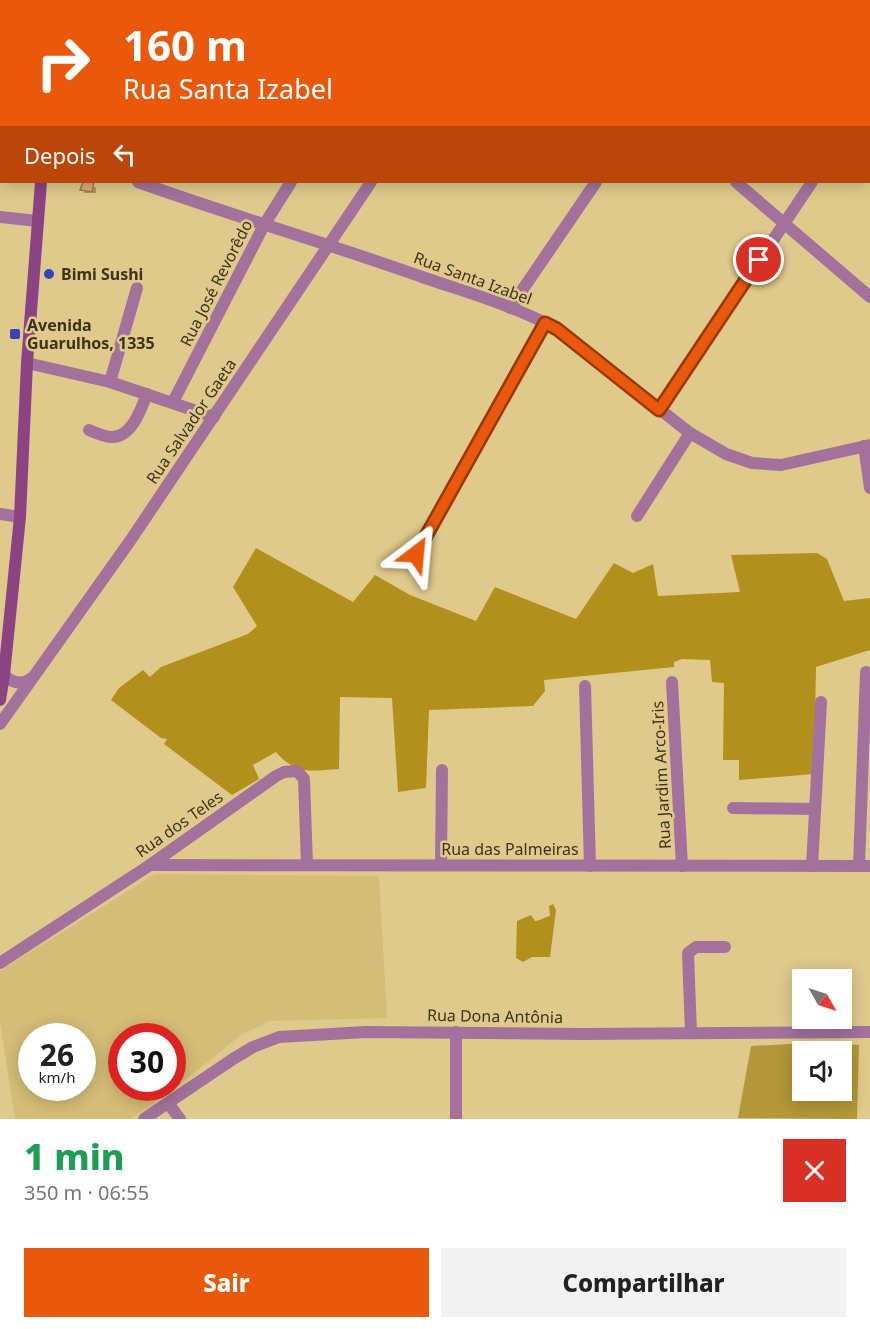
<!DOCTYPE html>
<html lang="pt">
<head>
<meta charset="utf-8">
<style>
	body { margin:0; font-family:"Noto Sans",sans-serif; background:#f2f2f2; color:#222; height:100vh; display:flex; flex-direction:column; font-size:22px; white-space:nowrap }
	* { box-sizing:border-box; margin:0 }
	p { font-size:20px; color:#767676 }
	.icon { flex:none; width:33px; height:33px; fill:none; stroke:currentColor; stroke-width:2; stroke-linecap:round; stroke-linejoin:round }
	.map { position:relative; height:1119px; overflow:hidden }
	.sheet { display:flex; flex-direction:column; background:#fff; flex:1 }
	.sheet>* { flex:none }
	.top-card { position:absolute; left:0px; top:0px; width:870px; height:183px; box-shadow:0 3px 15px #0003; background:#ea580c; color:#fff; overflow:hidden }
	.needle { width:39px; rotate:129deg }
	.fabs { position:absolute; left:792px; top:969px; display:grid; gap:12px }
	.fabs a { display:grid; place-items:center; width:60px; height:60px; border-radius:0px; background:#fff; box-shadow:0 3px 15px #0003; font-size:30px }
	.speed { position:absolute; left:18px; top:1023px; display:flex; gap:12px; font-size:30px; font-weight:700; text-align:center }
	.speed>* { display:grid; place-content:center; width:78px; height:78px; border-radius:50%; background:#fff; box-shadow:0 3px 15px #0003; line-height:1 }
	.speed small { font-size:15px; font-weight:400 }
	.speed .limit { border:9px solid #d22; background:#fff; color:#111 }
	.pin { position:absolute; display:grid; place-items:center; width:51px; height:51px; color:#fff; margin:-26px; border:3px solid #fff; border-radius:50%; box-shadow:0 2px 6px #0007 }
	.me { position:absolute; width:66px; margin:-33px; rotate:29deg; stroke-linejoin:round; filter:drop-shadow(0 0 4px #0008) }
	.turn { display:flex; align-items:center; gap:21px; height:126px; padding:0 24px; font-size:27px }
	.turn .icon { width:78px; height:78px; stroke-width:2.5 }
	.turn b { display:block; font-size:42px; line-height:51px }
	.then { display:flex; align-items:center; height:57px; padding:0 24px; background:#0003; gap:12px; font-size:22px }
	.round { display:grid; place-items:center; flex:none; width:63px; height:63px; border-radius:0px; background:#f2f2f2 }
	.headline { display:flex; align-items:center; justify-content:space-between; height:102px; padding:0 24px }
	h1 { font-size:36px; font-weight:800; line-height:45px; color:#1e9e55 }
	.primary-button { display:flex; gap:12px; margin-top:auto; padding:12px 24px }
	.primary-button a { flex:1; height:69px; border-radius:0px; background:#ea580c; color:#fff; font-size:24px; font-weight:800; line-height:69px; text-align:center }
	.primary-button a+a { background:#f2f2f2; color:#222 }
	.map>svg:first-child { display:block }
	.built { fill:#d5bd77; fill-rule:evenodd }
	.green { fill:#b39738; fill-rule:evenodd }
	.forest { fill:#b1911b }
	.building { fill:#d6ac78; stroke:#a07845; stroke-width:1.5; filter:url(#shadow) }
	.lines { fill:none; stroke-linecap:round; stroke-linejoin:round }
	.street { stroke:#a3729c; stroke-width:12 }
	.secondary { stroke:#8c4383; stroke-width:12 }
	.route-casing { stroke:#983908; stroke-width:15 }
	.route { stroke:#ea580c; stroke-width:10 }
	.poi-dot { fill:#3744b7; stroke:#dfca8c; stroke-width:2 }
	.labels { text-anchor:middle; stroke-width:5; stroke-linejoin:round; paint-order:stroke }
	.poi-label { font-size:16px; font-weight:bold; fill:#3c331a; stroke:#dfca8c; text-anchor:start }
	.street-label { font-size:16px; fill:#3c331a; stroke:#dfca8c }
</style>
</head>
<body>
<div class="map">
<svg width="870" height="1119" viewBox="0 0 870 1119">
	<defs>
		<filter id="shadow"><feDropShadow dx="3.5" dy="6" stdDeviation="0" flood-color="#0004"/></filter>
	</defs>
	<rect width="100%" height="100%" fill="#dfca8c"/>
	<path class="built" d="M155,874L379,876L387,1018L270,1021L241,1035L172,1091L130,1119H15L0,1022V971ZM32,1036H82V1088H32ZM122,1036H172V1088H122Z"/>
	<path class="green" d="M808,1043L859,1045L857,1119L738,1118L751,1046ZM802,1052H842V1090H802Z"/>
	<g class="forest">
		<path d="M256,548L353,602L375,575L410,595L476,621L495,587L576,619L614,563L633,573L653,564L658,596L740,592L731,555L817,553L827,559L844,601L870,598V650L816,667L814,774L739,780V760H723L724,683L712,682L710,660L682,659L674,662V667L544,680L545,691L533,706L429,710L426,788L398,792L392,698L340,697L339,769C310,771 296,775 276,752L253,765L259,779L232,795L164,744L167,739L161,738L111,700L119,688L143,670L150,677L161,667L248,634L257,626L233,587Z"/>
		<path d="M553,904L556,910L550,957H532L523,962L516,958L517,921L531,915L535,921C540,921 544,917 550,916L549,906Z"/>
	</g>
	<path class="building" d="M83,182H94L92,192L80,190Z"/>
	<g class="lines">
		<g class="street">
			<path d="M523,0L525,2"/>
			<path d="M801,0L803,2"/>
			<path d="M78,2L82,0"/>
			<path d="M406,2L407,0"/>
			<path d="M489,2L490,0"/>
			<path d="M715,2V0"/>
			<path d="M0,15H2"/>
			<path d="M868,59L870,60"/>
			<path d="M868,101L870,99"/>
			<path d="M138,182C233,216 330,244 425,278C469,293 515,306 557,329L690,433L726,454L752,463L781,465L870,445"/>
			<path d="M736,182L870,297"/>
			<path d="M0,217L38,221"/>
			<path d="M510,308L596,182"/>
			<path d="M27,363L110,382L214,417"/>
			<path d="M110,382L137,288"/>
			<path d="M173,402L264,225L291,182"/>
			<path d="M659,410L812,182"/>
			<path d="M89,430C96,433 105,437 112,437C132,437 141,409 147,394"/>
			<path d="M864,446L870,488"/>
			<path d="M0,514L20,517"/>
			<path d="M637,516L690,433"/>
			<path d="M415,554L545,323"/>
			<path d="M4,675C13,684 23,685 32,678"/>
			<path d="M672,682L682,866"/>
			<path d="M585,686L590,866"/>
			<path d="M0,724L130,541L371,182"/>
			<path d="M733,808L815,809"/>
			<path d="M150,865L870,866"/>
			<path d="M441,865L442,770"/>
			<path d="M812,866L821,702"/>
			<path d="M859,866L866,672"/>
			<path d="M0,963L150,865L276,776L284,772L297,771L304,779L307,865"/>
			<path d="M691,1033L688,953L696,947H725"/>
			<path d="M168,1103L180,1119"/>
			<path d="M144,1119L233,1059L253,1047L279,1037L366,1032L583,1034L870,1032"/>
			<path d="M456,1119V1032"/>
		</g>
		<g class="secondary">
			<path d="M36,0L37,2"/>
			<path d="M0,123H2"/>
			<path d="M0,700L4,675L20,517L27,363L41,182"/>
		</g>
	</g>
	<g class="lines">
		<g class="route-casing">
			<path id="route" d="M416,554L545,323L557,329L659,410L759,260"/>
		</g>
		<use href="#route" class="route"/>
	</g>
	<g class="poi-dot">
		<circle cx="49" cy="274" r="6"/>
		<rect x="9" y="328" width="12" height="12" rx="3"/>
	</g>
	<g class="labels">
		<g class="poi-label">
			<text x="61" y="280">Bimi Sushi</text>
			<text x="27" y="331">Avenida<tspan x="27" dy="18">Guarulhos, 1335</tspan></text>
		</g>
		<g class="street-label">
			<text transform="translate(473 278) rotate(20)" y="6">Rua Santa Izabel</text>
			<text transform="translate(216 283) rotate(-63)" y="6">Rua José Revorêdo</text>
			<text transform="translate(191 421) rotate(-56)" y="6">Rua Salvador Gaeta</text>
			<text transform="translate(661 775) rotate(-93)" y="6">Rua Jardim Arco-Iris</text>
			<text transform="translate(179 824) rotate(-35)" y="6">Rua dos Teles</text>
			<text x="510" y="855">Rua das Palmeiras</text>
			<text transform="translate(495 1016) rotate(1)" y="6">Rua Dona Antônia</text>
		</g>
	</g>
</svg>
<div class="fabs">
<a><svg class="needle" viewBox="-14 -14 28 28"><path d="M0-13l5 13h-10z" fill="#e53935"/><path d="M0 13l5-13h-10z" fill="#767676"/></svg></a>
<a><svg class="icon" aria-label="sound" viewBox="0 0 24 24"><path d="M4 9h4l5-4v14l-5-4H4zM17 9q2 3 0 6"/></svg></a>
</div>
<div class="speed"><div>26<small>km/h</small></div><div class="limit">30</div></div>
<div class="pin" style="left:759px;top:260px;background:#d93025"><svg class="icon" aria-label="arrive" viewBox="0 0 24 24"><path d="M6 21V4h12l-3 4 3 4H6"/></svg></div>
<svg class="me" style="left:416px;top:554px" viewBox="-20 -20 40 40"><path d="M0-17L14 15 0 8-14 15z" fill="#ea580c" stroke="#fff" stroke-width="4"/></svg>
<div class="top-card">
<div class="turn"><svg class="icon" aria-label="right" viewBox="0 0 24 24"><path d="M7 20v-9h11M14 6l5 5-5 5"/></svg><div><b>160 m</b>Rua Santa Izabel</div></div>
<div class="then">Depois<svg class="icon" aria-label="left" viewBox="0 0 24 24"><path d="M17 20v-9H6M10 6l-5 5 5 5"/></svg></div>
</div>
</div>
<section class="sheet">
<div class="headline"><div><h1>1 min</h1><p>350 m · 06:55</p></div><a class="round" style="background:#d93025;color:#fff"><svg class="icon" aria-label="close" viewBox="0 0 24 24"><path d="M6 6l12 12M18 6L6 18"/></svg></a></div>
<div class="primary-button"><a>Sair</a><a>Compartilhar</a></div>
</section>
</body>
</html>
